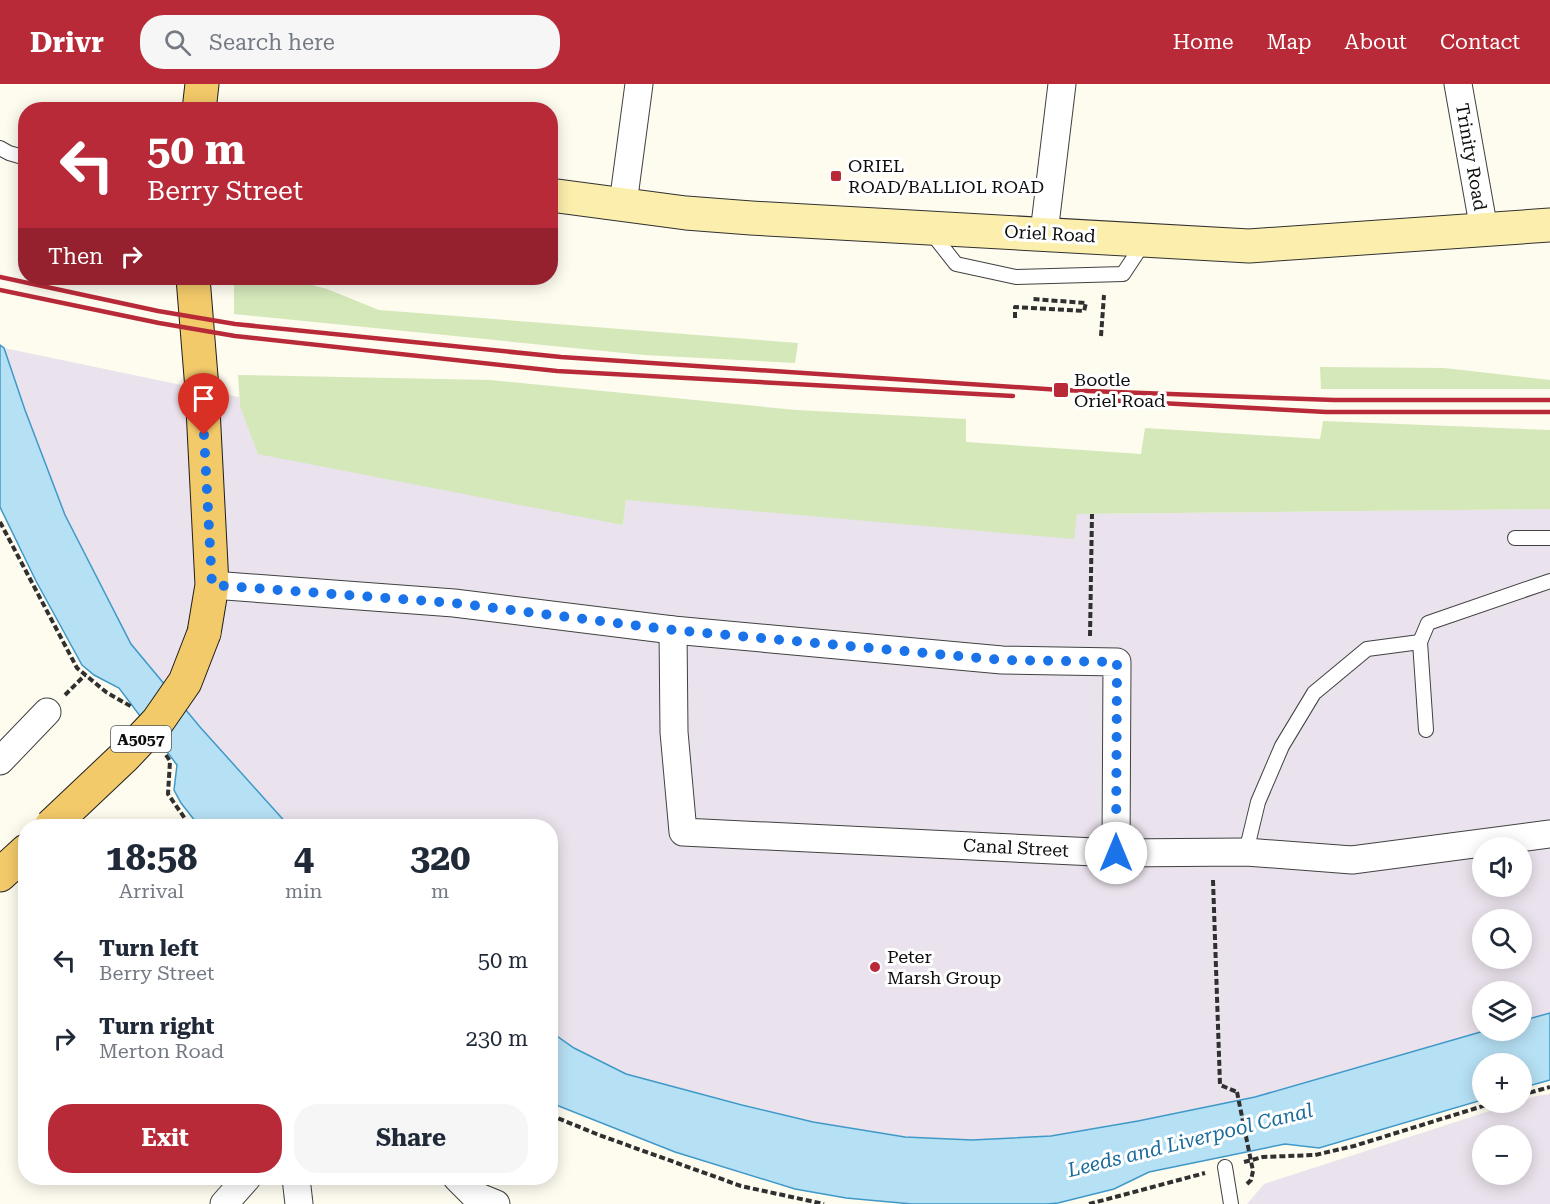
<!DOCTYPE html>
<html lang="en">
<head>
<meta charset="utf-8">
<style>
	body { margin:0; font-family:"Roboto Serif",serif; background:#f6f6f7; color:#1f2937; height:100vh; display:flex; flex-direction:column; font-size:22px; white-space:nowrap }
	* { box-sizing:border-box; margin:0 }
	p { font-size:20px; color:#747a83 }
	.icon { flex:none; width:33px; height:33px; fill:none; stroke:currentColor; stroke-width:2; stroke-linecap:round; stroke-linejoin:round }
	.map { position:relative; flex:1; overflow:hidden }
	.side { position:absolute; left:18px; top:735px; width:540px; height:366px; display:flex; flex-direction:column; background:#fff; border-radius:24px; box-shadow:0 3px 15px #0003 }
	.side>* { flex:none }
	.hud { position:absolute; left:18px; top:18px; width:540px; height:183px; border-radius:24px; box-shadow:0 3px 15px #0003; background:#b92a39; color:#fff; overflow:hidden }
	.controls { position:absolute; left:1472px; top:753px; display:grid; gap:12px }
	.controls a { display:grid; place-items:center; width:60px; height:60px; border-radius:50%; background:#fff; box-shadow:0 3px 15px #0003; font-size:30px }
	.pin { position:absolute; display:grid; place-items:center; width:51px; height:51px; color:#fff; margin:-62px -26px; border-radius:50% 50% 50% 0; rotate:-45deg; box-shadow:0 0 6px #0007 }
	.pin .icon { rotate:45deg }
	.me { position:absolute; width:66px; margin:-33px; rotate:0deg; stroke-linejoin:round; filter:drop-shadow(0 0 4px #0008) }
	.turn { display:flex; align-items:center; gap:21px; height:126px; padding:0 30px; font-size:27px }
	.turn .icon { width:78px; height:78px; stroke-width:2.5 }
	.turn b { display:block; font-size:42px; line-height:51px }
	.then { display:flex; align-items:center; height:57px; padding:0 30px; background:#0003; gap:12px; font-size:22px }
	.eta { display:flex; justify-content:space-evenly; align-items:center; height:102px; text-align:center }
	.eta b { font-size:36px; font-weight:700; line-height:42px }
	.button { display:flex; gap:12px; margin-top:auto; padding:12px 30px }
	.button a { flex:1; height:69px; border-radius:24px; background:#b92a39; color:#fff; font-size:24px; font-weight:700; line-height:69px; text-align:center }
	.button a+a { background:#f6f6f7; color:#1f2937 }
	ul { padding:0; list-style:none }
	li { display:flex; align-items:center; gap:18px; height:78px; padding:0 30px }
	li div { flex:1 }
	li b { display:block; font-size:22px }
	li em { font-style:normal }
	header { display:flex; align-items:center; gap:36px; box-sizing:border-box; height:84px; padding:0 30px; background:#b92a39; color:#fff }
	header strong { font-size:28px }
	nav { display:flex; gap:33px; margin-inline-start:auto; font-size:21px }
	.search { width:420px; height:54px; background:#f6f6f7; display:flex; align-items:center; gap:15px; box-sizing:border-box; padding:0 21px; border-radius:24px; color:#747a83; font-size:22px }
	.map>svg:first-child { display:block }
	.industrial { fill:#eae2ec; fill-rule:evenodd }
	.green { fill:#d4e8ba }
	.water { fill:#b6e0f4; stroke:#3f99c8; stroke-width:1.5 }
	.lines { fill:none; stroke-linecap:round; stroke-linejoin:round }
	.lane-casing { stroke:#414141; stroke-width:16 }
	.street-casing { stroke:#414141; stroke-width:29 }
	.secondary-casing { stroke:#303030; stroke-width:35 }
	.primary-casing { stroke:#1f1f1f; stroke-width:35 }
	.path { stroke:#303030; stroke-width:4; stroke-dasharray:6 3; stroke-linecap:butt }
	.lane { stroke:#fff; stroke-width:14 }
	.street { stroke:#fff; stroke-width:27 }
	.secondary { stroke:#fcefad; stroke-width:33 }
	.primary { stroke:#f3ca6a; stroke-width:33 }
	.rail { stroke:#b92a39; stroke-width:4.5 }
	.primary-bridge-casing { stroke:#1f1f1f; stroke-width:35; stroke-linecap:butt }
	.path-bridge { stroke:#303030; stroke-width:4; stroke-dasharray:6 3; stroke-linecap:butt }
	.primary-bridge { stroke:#f3ca6a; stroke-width:33 }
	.route { stroke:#1a73e8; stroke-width:10; stroke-dasharray:0 18 }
	.poi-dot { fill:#b92a39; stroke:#fff; stroke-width:2 }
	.labels { text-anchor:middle; stroke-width:6; stroke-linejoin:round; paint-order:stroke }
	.shield { fill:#fff; stroke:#565656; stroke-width:1.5 }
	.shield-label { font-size:16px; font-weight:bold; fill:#0e0e0e }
	.street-label { font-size:18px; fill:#0e0e0e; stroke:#fff }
	.poi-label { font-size:18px; fill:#0e0e0e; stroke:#fff; text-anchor:start }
	.water-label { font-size:20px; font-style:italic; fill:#1b6b9b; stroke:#fff }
</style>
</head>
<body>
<header>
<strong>Drivr</strong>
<div class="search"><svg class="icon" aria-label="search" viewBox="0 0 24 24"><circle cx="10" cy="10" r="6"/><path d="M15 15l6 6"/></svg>Search here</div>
<nav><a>Home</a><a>Map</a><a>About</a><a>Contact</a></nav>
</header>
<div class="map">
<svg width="1550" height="1120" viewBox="0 0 1550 1120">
	<rect width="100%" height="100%" fill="#fefbef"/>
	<g class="industrial">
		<path d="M4,264L239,313L240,322L623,441L626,416L1076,430L1550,425V929L1521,937V908H1482V946L1484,947L1255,1013L1138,1037L1051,1052L972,1056L905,1053L813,1038L626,990L574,964L551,948L550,742H289L200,643L131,560L65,431L25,325ZM1482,764H1521V802H1482ZM1482,836H1521V874H1482Z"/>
		<path d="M1550,1010V1120H1247L1264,1100L1536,1012ZM1482,1052H1521V1090H1482Z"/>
	</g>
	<g class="green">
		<path d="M234,194H286L327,205L379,226L798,259L795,279L644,271L234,230Z"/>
		<path d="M1320,283L1444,284L1550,296V305H1321Z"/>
		<path d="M238,291L490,296L796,326L966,335V358L1141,370L1145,344L1320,355L1323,337L1550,346V425L1077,430L1074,455L626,416L623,441L258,370L240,322Z"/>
	</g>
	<g class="water">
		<path d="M0,261L4,264L25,326L65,431L131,560L200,643L289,742H199L181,719L174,706L177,681L119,604L94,591L82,581L36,497L0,423Z"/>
		<path d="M1550,929V996L1521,1004V980H1482V1016L1319,1064L1285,1060L1149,1088L1114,1105L1058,1119L1047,1120H912L846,1114L795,1105L675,1068L551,1019V948L574,964L626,990L742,1021L813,1038L905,1053L972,1056L1051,1052L1138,1037L1255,1013L1484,947L1521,946V937Z"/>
	</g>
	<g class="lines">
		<g class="lane-casing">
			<g id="lane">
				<path d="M0,64L9,69L26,74"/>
				<path d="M930,147L956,180L1016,193L1123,190L1145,157"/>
				<path d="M1515,454H1550"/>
				<path d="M1420,558L1428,539L1550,497"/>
				<path d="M1246,768L1258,718L1282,662L1314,609L1367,565L1420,558L1426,646"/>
				<path d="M1225,1083L1231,1120"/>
			</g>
		</g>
		<g class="street-casing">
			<g id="street">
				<path d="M1458,0L1484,146"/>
				<path d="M623,120L639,0"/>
				<path d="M1044,149L1062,0"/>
				<path d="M212,501L454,519L673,546L1002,576L1117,578L1116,769"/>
				<path d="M673,546L674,648L683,748L1116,769L1246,768L1352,776L1550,750"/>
				<path d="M0,677L47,628"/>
				<path d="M296,1094L299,1120"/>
				<path d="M457,1094L474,1111L496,1120"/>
				<path d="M224,1120L247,1094"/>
			</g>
		</g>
		<g class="secondary-casing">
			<path id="secondary" d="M550,111L686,129L751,134L1249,162L1550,141"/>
		</g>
		<g class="primary-casing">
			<g id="primary">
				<path d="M199,26L202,0"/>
				<path d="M193,194L202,305L212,501L204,549"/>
				<path d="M0,791L26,767"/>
			</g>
		</g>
		<g class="path">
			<path d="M1015,234V223L1084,227L1086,219L1032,215"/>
			<path d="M1101,252L1104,211"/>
			<path d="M0,438L77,584L106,608L132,623"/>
			<path d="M1090,552L1092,430"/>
			<path d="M65,611L85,591"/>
			<path d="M166,671L170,677L168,710L190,742"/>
			<path d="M1213,796L1220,1001L1237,1008"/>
			<path d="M1521,1011L1550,1003"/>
			<path d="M550,1031L599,1051L741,1102L824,1120"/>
			<path d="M1244,1078L1263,1073L1315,1071L1354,1062L1496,1018"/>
			<path d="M1247,1100L1251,1096L1253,1087"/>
			<path d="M1089,1120L1205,1089"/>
		</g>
		<use href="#lane" class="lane"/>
		<use href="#street" class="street"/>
		<use href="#secondary" class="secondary"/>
		<use href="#primary" class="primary"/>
		<g class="rail">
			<path d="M0,193L158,227L235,240L561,273L1061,306L1334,316H1550"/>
			<path d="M0,206L159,239L235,252L557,287L1013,312"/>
			<path d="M1085,315L1326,328H1550"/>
		</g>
		<g class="primary-bridge-casing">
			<path id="primary-bridge" d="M51,742L125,672L158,637L185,598L204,549"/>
		</g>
		<path class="path-bridge" d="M1237,1008L1253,1087"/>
		<use href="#primary-bridge" class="primary-bridge"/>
	</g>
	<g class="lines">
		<path class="route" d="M204,351L212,501L454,519L673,546L1002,576L1117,578L1116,769"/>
	</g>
	<g class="poi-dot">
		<rect x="830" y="86" width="12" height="12" rx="3"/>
		<rect x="1053" y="298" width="16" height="16" rx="3"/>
		<circle cx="875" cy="883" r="6"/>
	</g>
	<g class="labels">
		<rect class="shield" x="111" y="642" width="60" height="26" rx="4.5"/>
		<g class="shield-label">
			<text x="141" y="661">A5057</text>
		</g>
		<g class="street-label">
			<text transform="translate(1471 73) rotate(80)" y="6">Trinity Road</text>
			<text transform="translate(1050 150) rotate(3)" y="6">Oriel Road</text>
			<text transform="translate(1016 764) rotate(3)" y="6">Canal Street</text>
		</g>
		<g class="poi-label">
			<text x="848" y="88">ORIEL<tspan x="848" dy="21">ROAD/BALLIOL ROAD</tspan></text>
			<text x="1074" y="302">Bootle<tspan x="1074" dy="21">Oriel Road</tspan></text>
			<text x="887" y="879">Peter<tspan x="887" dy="21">Marsh Group</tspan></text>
		</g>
		<g class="water-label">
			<text transform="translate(1190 1056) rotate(-14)" y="7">Leeds and Liverpool Canal</text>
		</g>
	</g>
</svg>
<div class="controls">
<a><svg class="icon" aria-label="sound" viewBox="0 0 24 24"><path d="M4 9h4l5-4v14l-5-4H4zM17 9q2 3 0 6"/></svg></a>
<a><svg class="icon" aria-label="search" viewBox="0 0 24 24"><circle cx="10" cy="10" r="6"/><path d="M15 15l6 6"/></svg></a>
<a><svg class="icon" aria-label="layers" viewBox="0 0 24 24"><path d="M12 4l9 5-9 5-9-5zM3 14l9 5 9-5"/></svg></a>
<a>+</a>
<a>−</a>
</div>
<div class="pin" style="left:204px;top:351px;background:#d93025"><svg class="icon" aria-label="arrive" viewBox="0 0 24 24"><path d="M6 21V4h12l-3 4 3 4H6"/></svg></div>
<svg class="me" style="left:1116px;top:769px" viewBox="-20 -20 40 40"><circle r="19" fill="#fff"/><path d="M0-13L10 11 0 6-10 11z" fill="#1a73e8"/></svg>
<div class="hud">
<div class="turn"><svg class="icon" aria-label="left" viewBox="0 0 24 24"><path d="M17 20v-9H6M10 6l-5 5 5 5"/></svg><div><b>50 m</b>Berry Street</div></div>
<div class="then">Then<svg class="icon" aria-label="right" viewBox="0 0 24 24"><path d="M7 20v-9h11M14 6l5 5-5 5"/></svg></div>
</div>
<section class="side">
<div class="eta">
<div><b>18:58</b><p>Arrival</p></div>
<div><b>4</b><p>min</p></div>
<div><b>320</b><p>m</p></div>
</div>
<ul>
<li><svg class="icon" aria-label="left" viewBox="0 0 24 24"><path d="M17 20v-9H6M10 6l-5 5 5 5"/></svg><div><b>Turn left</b><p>Berry Street</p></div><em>50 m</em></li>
<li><svg class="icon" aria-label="right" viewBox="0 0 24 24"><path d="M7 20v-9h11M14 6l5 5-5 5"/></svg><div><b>Turn right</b><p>Merton Road</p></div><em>230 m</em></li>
</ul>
<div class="button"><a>Exit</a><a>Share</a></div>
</section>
</div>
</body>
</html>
